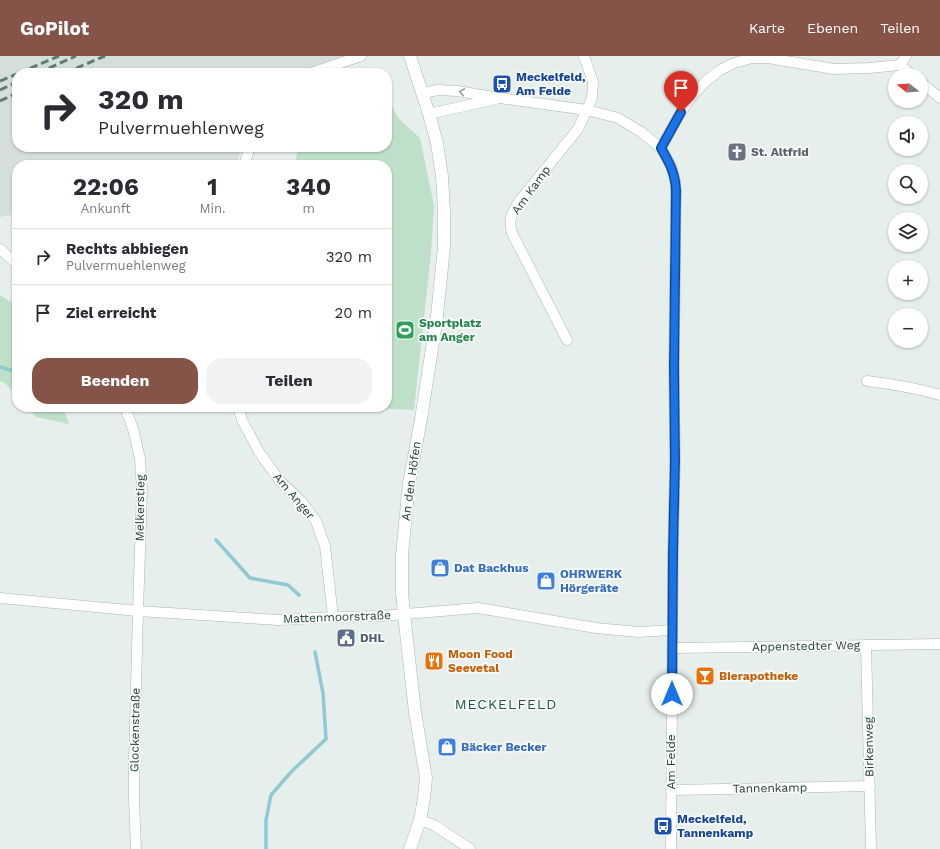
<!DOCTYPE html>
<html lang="de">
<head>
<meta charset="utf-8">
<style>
	body { margin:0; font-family:"Work Sans",sans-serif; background:#f2f2f3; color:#2b2b33; height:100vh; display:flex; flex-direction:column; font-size:15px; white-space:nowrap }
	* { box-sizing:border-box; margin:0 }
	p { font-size:13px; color:#7c7c81 }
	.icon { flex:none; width:22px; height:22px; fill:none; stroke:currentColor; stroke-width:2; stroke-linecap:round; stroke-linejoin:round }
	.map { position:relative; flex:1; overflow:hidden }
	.drawer { position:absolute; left:12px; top:104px; width:380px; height:252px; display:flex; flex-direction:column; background:#fff; border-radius:16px; box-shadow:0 1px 3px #0004 }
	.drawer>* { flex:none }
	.hud { position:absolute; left:12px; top:12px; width:380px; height:84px; border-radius:16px; box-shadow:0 1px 3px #0004; background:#fff; color:#2b2b33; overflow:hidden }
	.needle { width:26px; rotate:287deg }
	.tools { position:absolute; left:888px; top:12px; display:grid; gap:8px }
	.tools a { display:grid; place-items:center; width:40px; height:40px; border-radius:50%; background:#fff; box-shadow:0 1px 3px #0004; font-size:20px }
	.pin { position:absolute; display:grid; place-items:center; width:34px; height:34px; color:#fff; margin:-41px -17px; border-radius:50% 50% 50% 0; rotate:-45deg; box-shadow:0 0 4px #0007 }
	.pin .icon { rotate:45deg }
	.me { position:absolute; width:44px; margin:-22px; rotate:0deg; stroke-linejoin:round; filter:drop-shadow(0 0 3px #0008) }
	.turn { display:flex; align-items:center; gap:14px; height:84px; padding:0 20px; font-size:18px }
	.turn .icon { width:52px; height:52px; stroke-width:2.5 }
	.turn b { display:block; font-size:28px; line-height:34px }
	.eta { display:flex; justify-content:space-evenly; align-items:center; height:68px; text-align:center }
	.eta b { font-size:24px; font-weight:700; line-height:28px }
	.cta { display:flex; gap:8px; margin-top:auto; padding:8px 20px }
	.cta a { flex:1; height:46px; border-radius:16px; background:#855347; color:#fff; font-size:16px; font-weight:700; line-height:46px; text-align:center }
	.cta a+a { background:#f2f2f3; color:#2b2b33 }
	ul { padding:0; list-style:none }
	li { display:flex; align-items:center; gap:12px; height:56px; padding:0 20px; border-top:1px solid #e1e1e2 }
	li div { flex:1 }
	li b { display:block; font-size:15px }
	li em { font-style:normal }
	header { display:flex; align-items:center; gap:24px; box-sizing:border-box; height:56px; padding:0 20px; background:#855347; color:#fff }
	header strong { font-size:19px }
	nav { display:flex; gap:22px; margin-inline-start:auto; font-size:14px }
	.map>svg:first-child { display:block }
	.built { fill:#d4dfda }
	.green { fill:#bfe0c8 }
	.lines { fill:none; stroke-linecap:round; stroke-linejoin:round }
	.stream { stroke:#8ec9d4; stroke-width:3.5 }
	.minor-casing { stroke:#a8b8b2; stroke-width:11 }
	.tertiary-casing { stroke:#a8b8b2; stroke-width:13 }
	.minor { stroke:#fff; stroke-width:10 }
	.tertiary { stroke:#fff; stroke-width:12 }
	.rail { stroke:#5f7d75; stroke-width:3; stroke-dasharray:8 4; stroke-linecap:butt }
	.oneway { stroke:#92a09c }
	.route-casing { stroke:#114b97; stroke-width:10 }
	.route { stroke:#1a73e8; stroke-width:7 }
	.labels { text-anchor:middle; stroke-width:3.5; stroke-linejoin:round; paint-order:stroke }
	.transit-label { font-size:12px; font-weight:bold; fill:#164399; stroke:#f7fbf9; text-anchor:start }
	.worship-label { font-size:12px; font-weight:bold; fill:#5b616d; stroke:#f7fbf9; text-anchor:start }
	.street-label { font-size:12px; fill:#24423a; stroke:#f7fbf9 }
	.leisure-label { font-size:12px; font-weight:bold; fill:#27864d; stroke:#f7fbf9; text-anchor:start }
	.shop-label { font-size:12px; font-weight:bold; fill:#366cbe; stroke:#f7fbf9; text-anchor:start }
	.service-label { font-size:12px; font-weight:bold; fill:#4e5e75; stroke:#f7fbf9; text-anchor:start }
	.food-label { font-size:12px; font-weight:bold; fill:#c56008; stroke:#f7fbf9; text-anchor:start }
	.quarter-label { font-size:14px; letter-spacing:1px; fill:#1f5548; stroke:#f7fbf9 }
</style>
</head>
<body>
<header>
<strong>GoPilot</strong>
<nav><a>Karte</a><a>Ebenen</a><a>Teilen</a></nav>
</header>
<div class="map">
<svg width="940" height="793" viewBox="0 0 940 793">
	<rect width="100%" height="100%" fill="#e6efeb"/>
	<path class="built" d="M0,0H351L298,17H17V91H242L236,109H17V158L0,161Z"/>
	<g class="green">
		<path d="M387,42L399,63L420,82L434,150L431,197L414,354L343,351H387V109H295L298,91H387Z"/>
		<path d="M0,239L17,250V340L5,327L0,325Z"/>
		<path d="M27,351H63L69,368L36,361Z"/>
	</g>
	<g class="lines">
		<g class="stream">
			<path d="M0,311L17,316"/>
			<path d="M216,484L250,522L288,529L299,539"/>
			<path d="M266,793V764L271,739L292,715L326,683L323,637L315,596"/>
		</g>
		<g class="minor-casing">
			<g id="minor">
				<path d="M900,9L912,19"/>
				<path d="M311,17L361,0"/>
				<path d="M921,26L940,42"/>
				<path d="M423,37L438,34L457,35L500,42L587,54L618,62L641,76L661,92L671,110L675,124L676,134L674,311L675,404L673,496L671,793"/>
				<path d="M429,58L496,43"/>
				<path d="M661,92L681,56L693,39L706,25L720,14L734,7L752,2H768L834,13L869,12L900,9L906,0"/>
				<path d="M244,109L250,91"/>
				<path d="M0,193L17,208"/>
				<path d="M567,284L512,177C508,163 512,158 518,147L578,73L587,54L592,42L593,26L584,0"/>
				<path d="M867,325C892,328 916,332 940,339"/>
				<path d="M125,351L134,376L140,403L142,433L138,555L134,707V744L136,793"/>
				<path d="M238,351L242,364L259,396L280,425L302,446L316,465L325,490L333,561"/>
				<path d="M0,542L138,555L278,564L333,561L381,560L478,552L596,572L639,576L672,574"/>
				<path d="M866,589L871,793"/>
				<path d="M672,592L940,588"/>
				<path d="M671,734L870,730"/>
				<path d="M420,764L434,769L470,793"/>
			</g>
		</g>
		<g class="tertiary-casing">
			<path id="tertiary" d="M410,793L420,764L424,742L426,722L415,656L404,558L402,536V499L409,427L421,363L437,260L444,191V155L442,120L437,87L429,58L410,0"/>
		</g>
		<use href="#minor" class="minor"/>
		<use href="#tertiary" class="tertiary"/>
		<g class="rail">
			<path d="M19,17L59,0"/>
			<path d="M38,17L76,0"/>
			<path d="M65,17L105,0"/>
			<path d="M0,25L17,18"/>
			<path d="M0,34L17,26"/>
			<path d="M0,45L17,37"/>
		</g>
	</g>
	<defs><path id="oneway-chevron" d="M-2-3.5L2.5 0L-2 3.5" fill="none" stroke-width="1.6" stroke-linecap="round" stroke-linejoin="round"/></defs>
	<use class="oneway" href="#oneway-chevron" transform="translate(462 36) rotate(-171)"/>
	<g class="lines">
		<g class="route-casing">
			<path id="route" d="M672,638L673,496L675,404L674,311L676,134C675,116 669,106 661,92L681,56"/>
		</g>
		<use href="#route" class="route"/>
	</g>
	<defs>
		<g id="bus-square" transform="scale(1)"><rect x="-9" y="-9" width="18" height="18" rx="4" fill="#1a4fb4" stroke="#f7fbf9"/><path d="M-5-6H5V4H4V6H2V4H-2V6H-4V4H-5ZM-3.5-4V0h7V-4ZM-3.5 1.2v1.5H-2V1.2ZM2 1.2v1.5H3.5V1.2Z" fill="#fff"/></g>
		<g id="church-square" transform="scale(1)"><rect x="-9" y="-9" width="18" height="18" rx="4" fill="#6b7280" stroke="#f7fbf9"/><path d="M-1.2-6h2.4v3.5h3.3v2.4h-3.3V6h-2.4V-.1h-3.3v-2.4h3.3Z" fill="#fff"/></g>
		<g id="stadium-square" transform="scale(1)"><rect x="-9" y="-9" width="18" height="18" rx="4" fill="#2e9e5b" stroke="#f7fbf9"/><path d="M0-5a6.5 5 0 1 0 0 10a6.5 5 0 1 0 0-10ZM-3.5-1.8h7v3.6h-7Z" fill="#fff"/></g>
		<g id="shop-square" transform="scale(1)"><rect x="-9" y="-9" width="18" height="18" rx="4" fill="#3f7fe0" stroke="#f7fbf9"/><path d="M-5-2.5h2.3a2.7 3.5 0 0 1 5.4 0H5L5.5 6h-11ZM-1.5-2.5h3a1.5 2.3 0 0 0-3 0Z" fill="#fff"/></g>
		<g id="civic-square" transform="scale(1)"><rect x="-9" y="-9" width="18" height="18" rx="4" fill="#5c6f8a" stroke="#f7fbf9"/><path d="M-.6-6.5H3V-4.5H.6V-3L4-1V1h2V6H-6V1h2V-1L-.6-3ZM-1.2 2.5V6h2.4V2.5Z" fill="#fff"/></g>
		<g id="restaurant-square" transform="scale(1)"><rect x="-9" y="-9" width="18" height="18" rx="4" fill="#e8710a" stroke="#f7fbf9"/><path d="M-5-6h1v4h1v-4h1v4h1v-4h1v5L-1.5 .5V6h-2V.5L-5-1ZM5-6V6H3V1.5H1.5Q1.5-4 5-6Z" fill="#fff"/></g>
		<g id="bar-square" transform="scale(1)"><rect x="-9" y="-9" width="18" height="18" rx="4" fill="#e8710a" stroke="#f7fbf9"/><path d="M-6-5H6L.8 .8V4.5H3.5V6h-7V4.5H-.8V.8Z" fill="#fff"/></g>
	</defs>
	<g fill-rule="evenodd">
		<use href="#bus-square" x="502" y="28"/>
		<use href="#church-square" x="737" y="96"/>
		<use href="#stadium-square" x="405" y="274"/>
		<use href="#shop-square" x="440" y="512"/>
		<use href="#shop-square" x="546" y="525"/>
		<use href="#civic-square" x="346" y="582"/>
		<use href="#restaurant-square" x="434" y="605"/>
		<use href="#bar-square" x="705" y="620"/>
		<use href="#shop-square" x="447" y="691"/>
		<use href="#bus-square" x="663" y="770"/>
	</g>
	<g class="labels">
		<g class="transit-label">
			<text x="516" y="25">Meckelfeld,<tspan x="516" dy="14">Am Felde</tspan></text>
			<text x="677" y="767">Meckelfeld,<tspan x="677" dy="14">Tannenkamp</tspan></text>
		</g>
		<g class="worship-label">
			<text x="751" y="100">St. Altfrid</text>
		</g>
		<g class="street-label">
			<text transform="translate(531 134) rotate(-54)" y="4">Am Kamp</text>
			<text transform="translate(411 425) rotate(-82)" y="4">An den Höfen</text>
			<text transform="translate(294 440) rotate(50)" y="4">Am Anger</text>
			<text transform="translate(140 452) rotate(-89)" y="4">Melkerstieg</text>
			<text transform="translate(337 561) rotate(-2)" y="4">Mattenmoorstraße</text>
			<text transform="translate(806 590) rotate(-1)" y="4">Appenstedter Weg</text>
			<text transform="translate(135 674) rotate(-89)" y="4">Glockenstraße</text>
			<text transform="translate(869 691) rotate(-91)" y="4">Birkenweg</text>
			<text transform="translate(671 706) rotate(-90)" y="4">Am Felde</text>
			<text transform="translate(770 732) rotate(-1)" y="4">Tannenkamp</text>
		</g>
		<g class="leisure-label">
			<text x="419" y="271">Sportplatz<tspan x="419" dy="14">am Anger</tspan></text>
		</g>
		<g class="shop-label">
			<text x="454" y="516">Dat Backhus</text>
			<text x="560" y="522">OHRWERK<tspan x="560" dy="14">Hörgeräte</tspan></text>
			<text x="461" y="695">Bäcker Becker</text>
		</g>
		<g class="service-label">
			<text x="360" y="586">DHL</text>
		</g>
		<g class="food-label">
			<text x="448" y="602">Moon Food<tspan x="448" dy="14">Seevetal</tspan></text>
			<text x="719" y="624">Bierapotheke</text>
		</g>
		<g class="quarter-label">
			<text x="506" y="653">MECKELFELD</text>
		</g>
	</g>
</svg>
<div class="tools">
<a><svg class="needle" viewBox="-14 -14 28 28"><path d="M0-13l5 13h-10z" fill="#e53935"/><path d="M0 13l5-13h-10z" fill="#7c7c81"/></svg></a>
<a><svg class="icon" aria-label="sound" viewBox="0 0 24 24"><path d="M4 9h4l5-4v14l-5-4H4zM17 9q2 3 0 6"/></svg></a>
<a><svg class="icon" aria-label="search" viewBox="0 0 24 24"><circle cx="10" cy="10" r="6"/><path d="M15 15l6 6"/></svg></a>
<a><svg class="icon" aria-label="layers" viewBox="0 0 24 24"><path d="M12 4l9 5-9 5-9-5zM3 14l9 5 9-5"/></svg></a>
<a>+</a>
<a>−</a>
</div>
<div class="pin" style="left:681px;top:56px;background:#d93025"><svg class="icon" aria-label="arrive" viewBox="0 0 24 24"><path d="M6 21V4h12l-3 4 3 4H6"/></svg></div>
<svg class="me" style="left:672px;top:638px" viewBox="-20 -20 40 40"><circle r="19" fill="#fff"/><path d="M0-13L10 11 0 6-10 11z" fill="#1a73e8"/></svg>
<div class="hud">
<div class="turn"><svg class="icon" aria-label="right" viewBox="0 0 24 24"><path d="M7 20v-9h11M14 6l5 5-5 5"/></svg><div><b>320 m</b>Pulvermuehlenweg</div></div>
</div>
<section class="drawer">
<div class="eta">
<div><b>22:06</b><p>Ankunft</p></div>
<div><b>1</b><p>Min.</p></div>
<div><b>340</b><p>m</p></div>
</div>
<ul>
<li><svg class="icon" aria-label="right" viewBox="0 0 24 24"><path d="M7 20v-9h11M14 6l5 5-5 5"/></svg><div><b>Rechts abbiegen</b><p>Pulvermuehlenweg</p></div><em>320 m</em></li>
<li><svg class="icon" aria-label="arrive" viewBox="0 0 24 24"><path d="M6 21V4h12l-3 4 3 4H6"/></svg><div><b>Ziel erreicht</b></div><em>20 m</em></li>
</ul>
<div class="cta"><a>Beenden</a><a>Teilen</a></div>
</section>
</div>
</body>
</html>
